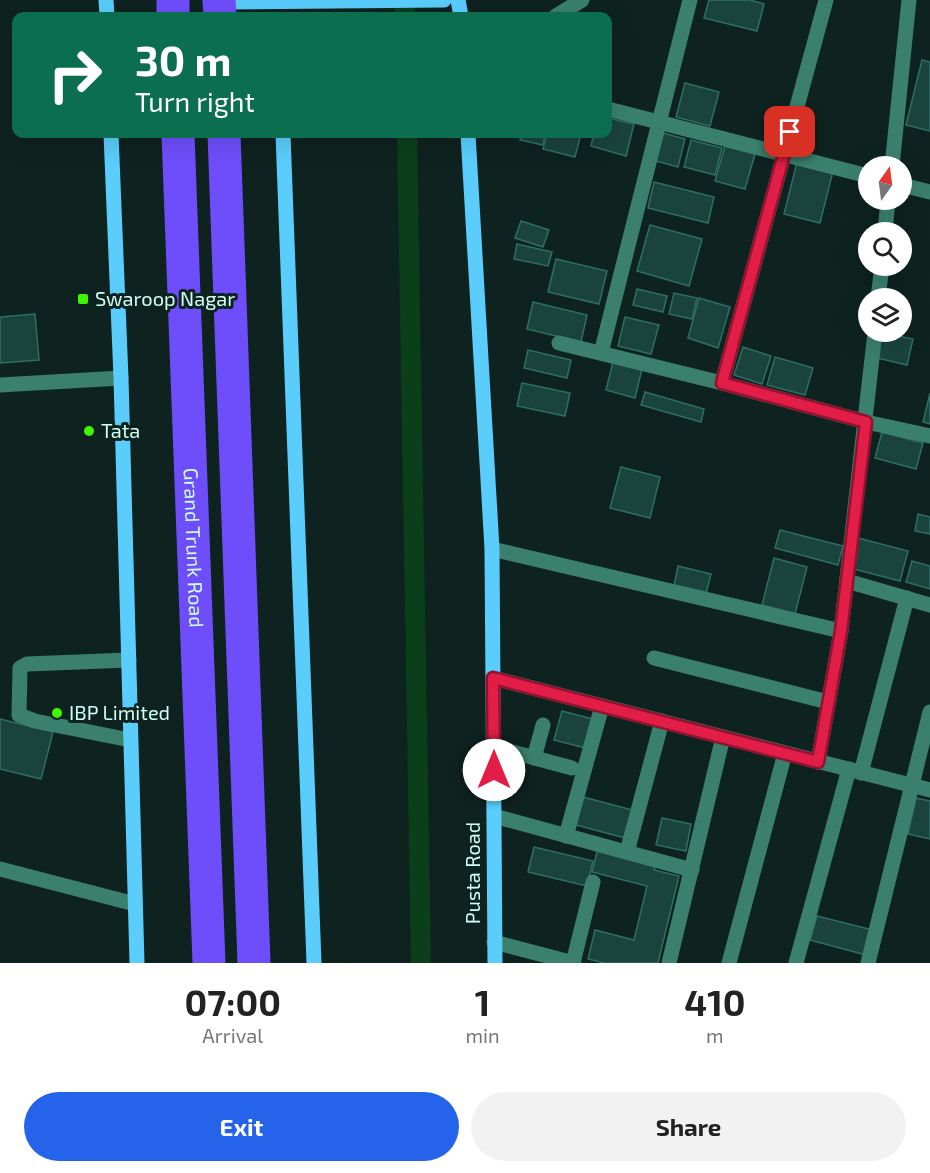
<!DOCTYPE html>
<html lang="en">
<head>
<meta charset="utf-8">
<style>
	body { margin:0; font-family:"Exo 2",sans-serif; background:#f2f2f2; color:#222; height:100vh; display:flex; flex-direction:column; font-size:22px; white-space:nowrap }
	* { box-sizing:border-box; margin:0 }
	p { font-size:20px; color:#767676 }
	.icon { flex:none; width:33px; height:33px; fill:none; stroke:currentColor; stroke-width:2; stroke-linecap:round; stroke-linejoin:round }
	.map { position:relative; height:963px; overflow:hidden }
	.sheet { display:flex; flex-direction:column; background:#fff; flex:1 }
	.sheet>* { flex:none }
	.guide { position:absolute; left:12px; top:12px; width:600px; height:126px; border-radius:12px; box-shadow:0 6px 24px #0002; background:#0b6e4f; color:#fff; overflow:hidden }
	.needle { width:39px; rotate:14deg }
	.fabs { position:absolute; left:858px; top:156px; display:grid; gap:12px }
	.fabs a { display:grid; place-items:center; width:54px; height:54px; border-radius:50%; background:#fff; box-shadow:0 6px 24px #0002; font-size:30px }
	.pin { position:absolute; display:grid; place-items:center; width:51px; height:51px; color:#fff; margin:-26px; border-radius:12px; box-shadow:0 3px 9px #0006 }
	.me { position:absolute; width:66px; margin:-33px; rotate:0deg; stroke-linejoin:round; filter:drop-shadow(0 0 4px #0008) }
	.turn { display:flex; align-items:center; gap:21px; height:126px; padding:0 24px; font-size:27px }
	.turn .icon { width:78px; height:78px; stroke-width:2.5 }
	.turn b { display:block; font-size:42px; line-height:51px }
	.eta { display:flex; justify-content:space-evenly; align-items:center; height:102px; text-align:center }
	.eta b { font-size:36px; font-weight:700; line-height:42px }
	.cta { display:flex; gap:12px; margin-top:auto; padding:12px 24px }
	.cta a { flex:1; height:69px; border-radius:36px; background:#2563eb; color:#fff; font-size:24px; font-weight:700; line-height:69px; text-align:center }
	.cta a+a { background:#f2f2f2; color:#222 }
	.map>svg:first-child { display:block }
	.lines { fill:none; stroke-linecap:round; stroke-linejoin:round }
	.canal { stroke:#0b3f1a; stroke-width:20 }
	.building { fill:#1b433e; stroke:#2d6e65; stroke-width:1.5 }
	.minor { stroke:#3a806c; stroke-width:15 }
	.major { stroke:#5acdfc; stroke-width:15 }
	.highway { stroke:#6e4efb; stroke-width:33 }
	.route-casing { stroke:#92132f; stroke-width:15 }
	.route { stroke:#e11d48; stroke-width:10 }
	.poi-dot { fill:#3ef605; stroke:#0e221f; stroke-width:2 }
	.labels { text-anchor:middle; stroke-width:6; stroke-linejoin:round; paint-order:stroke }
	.poi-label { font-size:20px; fill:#d0fef4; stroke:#0e221f; text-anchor:start }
	.street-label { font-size:20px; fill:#d0fef4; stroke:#0e221f }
</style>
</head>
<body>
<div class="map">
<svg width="930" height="963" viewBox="0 0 930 963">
	<rect width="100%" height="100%" fill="#0e221f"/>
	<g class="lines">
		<g class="canal">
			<path d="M405,0V16"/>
			<path d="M407,134L421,963"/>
		</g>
	</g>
	<g class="building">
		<path d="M709,0H750L764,4L757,31L704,18Z"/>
		<path d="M922,60L930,62V131L906,125Z"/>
		<path d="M685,83L719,92L710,126L676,117Z"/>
		<path d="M608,118L634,124L626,156L591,146L594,134H608Z"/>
		<path d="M663,133L685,139L678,167L656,161Z"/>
		<path d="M522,134H545L543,145L520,140Z"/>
		<path d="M547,134H581L575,157L543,149Z"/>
		<path d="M691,140L722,148L715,175L684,167Z"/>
		<path d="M725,146L755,154L745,189L715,181Z"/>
		<path d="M797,162L833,171L820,223L784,214Z"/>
		<path d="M654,182L714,197L708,223L648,208Z"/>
		<path d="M521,221L549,230L543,247L515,238Z"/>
		<path d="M650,225L702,239L689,286L637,271Z"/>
		<path d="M517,244L552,252L548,266L514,259Z"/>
		<path d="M556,259L607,271L599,304L548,292Z"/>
		<path d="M637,289L667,296L663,312L633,305Z"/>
		<path d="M674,293L697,298L692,319L669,314Z"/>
		<path d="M699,298L730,307L718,348L688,338Z"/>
		<path d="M533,302L587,315L581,342L527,329Z"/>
		<path d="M35,314L39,360L0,363V317Z"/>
		<path d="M625,317L659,325L651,354L618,346Z"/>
		<path d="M879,332L913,339L907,365L873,357Z"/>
		<path d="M743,347L771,356L762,384L734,375Z"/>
		<path d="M528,350L571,360L567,378L524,368Z"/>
		<path d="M775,357L813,368L805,395L767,385Z"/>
		<path d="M613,362L642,369L635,398L606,390Z"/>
		<path d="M522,383L570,393L565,416L517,406Z"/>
		<path d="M645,392L704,409L701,422L641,405Z"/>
		<path d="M930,393V424L923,422Z"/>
		<path d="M882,432L923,443L916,469L875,458Z"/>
		<path d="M621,467L660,477L650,518L610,508Z"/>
		<path d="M918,514L930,517V534L915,531Z"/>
		<path d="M780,530L843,546L838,565L775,548Z"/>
		<path d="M858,538L908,551L900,581L850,568Z"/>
		<path d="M774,558L807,567L795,614L762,605Z"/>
		<path d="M912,561L930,566V589L906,582Z"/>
		<path d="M678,566L711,574L706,594L674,586Z"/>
		<path d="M562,711L593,719L585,748L554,740Z"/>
		<path d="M0,719L53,732L41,779L0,769Z"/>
		<path d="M583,797L636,811L629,839L576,825Z"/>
		<path d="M916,798L930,801V839L908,834Z"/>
		<path d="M662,818L691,824L686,851L656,845Z"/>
		<path d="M534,847L593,861L587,886L528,872Z"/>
		<path d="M598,848L656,863L654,870L679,876L658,963H604L588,959L595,930L634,940L647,886L592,872Z"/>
		<path d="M817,916L873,930L866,955L810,940Z"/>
	</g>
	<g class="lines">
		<g class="minor">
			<path d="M556,16L582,0"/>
			<path d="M608,109L868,176"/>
			<path d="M892,166L909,0"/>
			<path d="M902,185L930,192"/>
			<path d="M885,232L888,200"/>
			<path d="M878,298L882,266"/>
			<path d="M559,343L722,383L866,422L930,436"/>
			<path d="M601,353L690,0"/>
			<path d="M722,383L826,0"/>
			<path d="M0,385L121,378"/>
			<path d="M492,549L841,631"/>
			<path d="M847,581L930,605"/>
			<path d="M654,658L828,702"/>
			<path d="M129,660L27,664L20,668L19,715L35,721L130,740"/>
			<path d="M493,678L930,790"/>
			<path d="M494,747L572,768"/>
			<path d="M534,758L543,725"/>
			<path d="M818,762L841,631L875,332"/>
			<path d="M861,773L907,598"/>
			<path d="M494,816L692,870"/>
			<path d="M566,836L602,706"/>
			<path d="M627,852L662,721"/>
			<path d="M0,869L135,904"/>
			<path d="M494,942L574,963"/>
			<path d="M573,963L593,882"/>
			<path d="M669,963L723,737"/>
			<path d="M729,963L785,753"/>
			<path d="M796,963L849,769"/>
			<path d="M868,963L930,712"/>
		</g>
		<g class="major">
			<path d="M106,0L107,16"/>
			<path d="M458,0L461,16"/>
			<path d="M219,2L444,0"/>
			<path d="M111,134L121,378L137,963"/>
			<path d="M283,134L314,963"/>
			<path d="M468,134L492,549L495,963"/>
		</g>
		<g class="highway">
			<path d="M173,0V16"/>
			<path d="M219,0L220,16"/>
			<path id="s1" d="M178,134L209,963"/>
			<path d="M224,134L254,963"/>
		</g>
	</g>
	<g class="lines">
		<g class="route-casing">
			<path id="route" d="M494,770L493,678L818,762L841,631L866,422L722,383L790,132"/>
		</g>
		<use href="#route" class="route"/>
	</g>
	<g class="poi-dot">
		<rect x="77" y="293" width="12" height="12" rx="3"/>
		<circle cx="89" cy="431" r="6"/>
		<circle cx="57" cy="713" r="6"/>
	</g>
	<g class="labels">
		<g class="poi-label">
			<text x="95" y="306">Swaroop Nagar</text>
			<text x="101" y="438">Tata</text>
			<text x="69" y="720">IBP Limited</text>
		</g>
		<g class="street-label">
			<text dy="7" stroke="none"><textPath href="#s1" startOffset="414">Grand Trunk Road</textPath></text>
			<text transform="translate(473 873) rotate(-90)" y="7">Pusta Road</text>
		</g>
	</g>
</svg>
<div class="fabs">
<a><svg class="needle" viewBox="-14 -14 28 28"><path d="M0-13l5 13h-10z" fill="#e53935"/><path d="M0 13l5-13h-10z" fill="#767676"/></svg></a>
<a><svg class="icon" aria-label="search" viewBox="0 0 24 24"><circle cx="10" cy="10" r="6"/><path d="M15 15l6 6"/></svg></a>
<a><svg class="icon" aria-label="layers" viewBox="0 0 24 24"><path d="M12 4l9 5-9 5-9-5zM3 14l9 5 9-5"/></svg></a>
</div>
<div class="pin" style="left:790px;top:132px;background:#d93025"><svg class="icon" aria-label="arrive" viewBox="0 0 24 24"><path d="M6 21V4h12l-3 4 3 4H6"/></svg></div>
<svg class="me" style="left:494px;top:770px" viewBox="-20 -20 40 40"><circle r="19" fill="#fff"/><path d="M0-13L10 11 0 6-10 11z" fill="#e11d48"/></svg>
<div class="guide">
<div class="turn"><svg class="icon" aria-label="right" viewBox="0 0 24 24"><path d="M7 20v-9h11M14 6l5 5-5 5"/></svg><div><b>30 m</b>Turn right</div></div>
</div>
</div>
<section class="sheet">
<div class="eta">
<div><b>07:00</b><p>Arrival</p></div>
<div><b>1</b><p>min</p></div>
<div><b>410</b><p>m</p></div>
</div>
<div class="cta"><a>Exit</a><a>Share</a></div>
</section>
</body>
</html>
